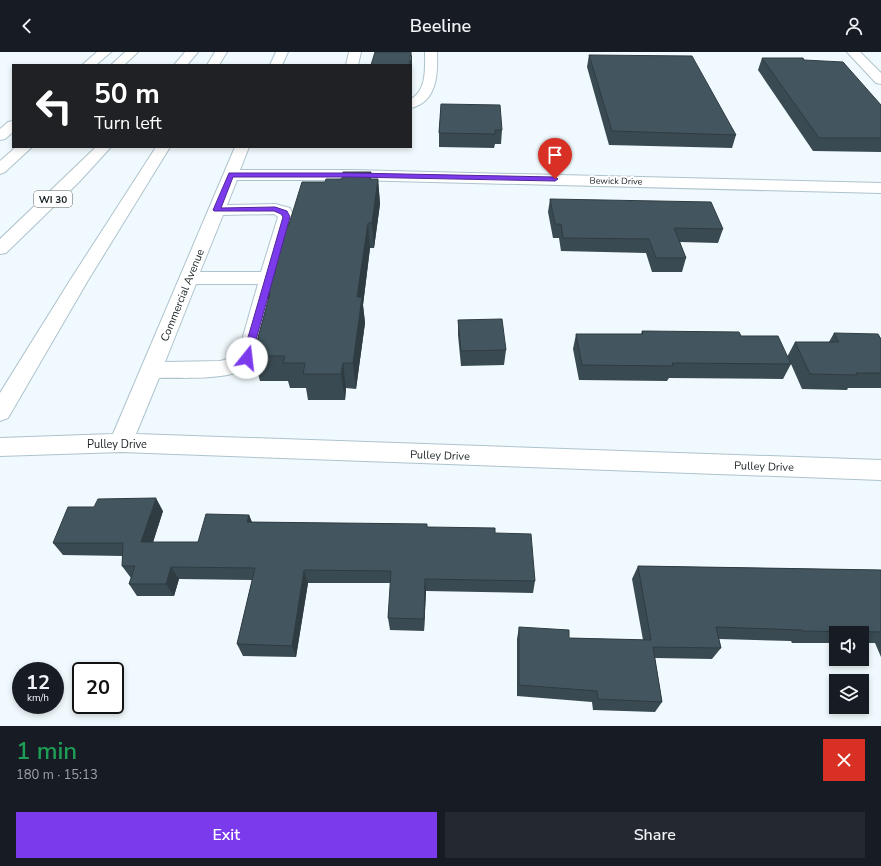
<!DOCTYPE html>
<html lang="en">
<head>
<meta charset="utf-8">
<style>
	body { margin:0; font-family:"Nunito Sans",sans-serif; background:#242831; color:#f1f3f6; height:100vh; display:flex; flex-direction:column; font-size:15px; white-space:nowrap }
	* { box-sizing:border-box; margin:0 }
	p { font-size:13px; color:#9ea1a6 }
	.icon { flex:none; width:22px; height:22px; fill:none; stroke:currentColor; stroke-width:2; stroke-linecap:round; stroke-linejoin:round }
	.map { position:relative; height:674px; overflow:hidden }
	.panel { display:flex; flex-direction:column; background:#171b24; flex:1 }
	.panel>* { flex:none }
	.hud { position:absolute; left:12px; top:12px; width:400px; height:84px; border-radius:0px; box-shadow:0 2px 6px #0003; background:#202124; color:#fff; overflow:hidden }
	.controls { position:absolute; left:829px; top:574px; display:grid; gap:8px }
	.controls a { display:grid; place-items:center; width:40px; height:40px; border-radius:0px; background:#171b24; box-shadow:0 2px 6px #0003; font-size:20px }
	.speed { position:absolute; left:12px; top:610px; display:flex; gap:8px; font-size:20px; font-weight:700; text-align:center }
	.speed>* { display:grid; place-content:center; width:52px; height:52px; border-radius:50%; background:#171b24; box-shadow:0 2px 6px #0003; line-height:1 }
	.speed small { font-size:10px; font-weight:400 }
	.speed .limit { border:2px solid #111; border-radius:6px; background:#fff; color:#111 }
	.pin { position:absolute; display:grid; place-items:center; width:34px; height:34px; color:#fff; margin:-41px -17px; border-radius:50% 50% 50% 0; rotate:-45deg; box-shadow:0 0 4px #0007 }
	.pin .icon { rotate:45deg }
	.me { position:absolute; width:44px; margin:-22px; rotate:16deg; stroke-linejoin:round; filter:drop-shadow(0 0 3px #0008) }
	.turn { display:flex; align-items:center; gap:14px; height:84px; padding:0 16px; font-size:18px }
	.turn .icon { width:52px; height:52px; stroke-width:2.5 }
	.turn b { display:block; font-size:28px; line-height:34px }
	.round { display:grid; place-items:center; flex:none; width:42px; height:42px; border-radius:0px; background:#242831 }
	.headline { display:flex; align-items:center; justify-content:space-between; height:68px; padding:0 16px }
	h1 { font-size:24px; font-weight:600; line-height:30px; color:#1e9e55 }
	.button { display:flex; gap:8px; margin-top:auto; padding:8px 16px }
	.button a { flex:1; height:46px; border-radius:0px; background:#7c3aed; color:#fff; font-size:16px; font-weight:600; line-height:46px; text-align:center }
	.button a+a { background:#242831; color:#f1f3f6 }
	header { display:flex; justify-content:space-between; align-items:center; height:52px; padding:0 16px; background:#171b24; font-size:18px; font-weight:600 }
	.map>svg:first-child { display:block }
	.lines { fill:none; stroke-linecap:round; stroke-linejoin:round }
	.minor-casing { stroke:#aec3cd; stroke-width:2 }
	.highway-casing { stroke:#aec3cd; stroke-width:2 }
	.minor { fill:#fff; fill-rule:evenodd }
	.highway { fill:#fff; fill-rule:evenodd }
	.wall { fill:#3a4a52 }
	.shaded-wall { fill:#2f3c42 }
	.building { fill:#43565f; stroke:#2f3c42 }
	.route { fill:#7c3aed; stroke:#51269a }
	.labels { text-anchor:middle; stroke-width:4; stroke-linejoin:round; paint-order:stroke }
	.far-street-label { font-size:9px; fill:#182023; stroke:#fff }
	.shield { fill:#fff; stroke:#5d6365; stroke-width:1 }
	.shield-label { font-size:10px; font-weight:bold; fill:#182023 }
	.street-label { font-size:11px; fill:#182023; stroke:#fff }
</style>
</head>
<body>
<header><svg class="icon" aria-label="back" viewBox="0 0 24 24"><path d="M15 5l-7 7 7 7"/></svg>Beeline<svg class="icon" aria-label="person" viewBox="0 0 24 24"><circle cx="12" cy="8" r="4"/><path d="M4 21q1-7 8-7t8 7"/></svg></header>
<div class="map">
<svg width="881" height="674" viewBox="0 0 881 674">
	<rect width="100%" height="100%" fill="#f0f9fd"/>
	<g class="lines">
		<g class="minor-casing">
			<g id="minor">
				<path d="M276,0H288L282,13H270Z"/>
				<path d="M349,0H361L358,13H346Z"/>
				<path d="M425,0H437C438,22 437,50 411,56V47C427,38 425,16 425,0Z"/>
				<path d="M847,0H860L881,21V32L876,31Z"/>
				<path d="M235,95H249L240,118H352L881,131V141L352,128H237L227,153L275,152L290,156L294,165L258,306C243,331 184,325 159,326L136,382L881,408V428L121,400L0,404V386L113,382ZM274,162L278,165L261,220H200L223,163ZM196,232H258L238,302L228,307L220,309L165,310Z"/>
			</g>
		</g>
		<g class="highway-casing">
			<g id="highway">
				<path d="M97,0H111L96,13H82Z"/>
				<path d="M125,0H138L124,13H111Z"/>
				<path d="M185,0H198L187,13H174Z"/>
				<path d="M215,0H227L219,13H207Z"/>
				<path d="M13,69V80L5,87L0,88V77L8,70Z"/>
				<path d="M16,95H32L5,120L0,122V109Z"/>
				<path d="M96,95H111L79,130L6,201L0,202V187Z"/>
				<path d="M156,95H170L87,230L8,366L0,369V341L69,230Z"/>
			</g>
		</g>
		<use href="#minor" class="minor"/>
		<use href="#highway" class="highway"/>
	</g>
	<g class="wall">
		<path d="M589,3L736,83L732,96L609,93L587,15Z"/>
		<path d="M762,6L804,8L881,53V100L813,99L758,18Z"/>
		<path d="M441,52L502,78L501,92H495L494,96L439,95V81Z"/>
		<path d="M371,120V127H378L380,152L374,196H370L363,253L365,271L356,337L346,336L345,348H308L306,336H290L288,329H260L253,304L268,249L266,241L289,172L325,130Z"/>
		<path d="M550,147L723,177L718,191L680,190L686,206L682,220H652L646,201L561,199L559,186H553L548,160Z"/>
		<path d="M458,268L506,298L504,313L461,314L458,283Z"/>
		<path d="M642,279L741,284L787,305L795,290H829L834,281L881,287V336H848L847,338L802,337L791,312L783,327L669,326L667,329L579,328L573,297L576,282H641Z"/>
		<path d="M163,459L153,490H198L249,463L252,470L427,475L495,481L535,529L533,541L426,539L424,579L390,578L388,566L391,531H308L296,605L243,604L237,592L252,528L179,527L174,544H137L129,532L131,526L122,514L123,504L63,503L53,491Z"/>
		<path d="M638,514L881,518V605L875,591H862V581H836V591H792L791,589L719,587L721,596L712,607L655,606L662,650L655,660L593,658L592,650L517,644V587L519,575L569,586L643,588L632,527Z"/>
	</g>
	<g class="shaded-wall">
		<path d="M412,0V12L411,17V13H409Z"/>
		<path d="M378,127L380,152L374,196L372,171Z"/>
		<path d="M368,171L370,196L363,253L365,271L356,337L353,311L357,245Z"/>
		<path d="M343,311L346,336L345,348L341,322Z"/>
		<path d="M156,446L163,459L149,503L141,490Z"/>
		<path d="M249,463L254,476L247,470Z"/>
		<path d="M171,515L179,527L174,544L166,532Z"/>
		<path d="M304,518L308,531L296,605L292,594Z"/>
		<path d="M425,527L426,539L424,579V567Z"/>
	</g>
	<g class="building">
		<path d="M375,0H411L409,13H371Z"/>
		<path d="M589,3L692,4L736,83L612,79Z"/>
		<path d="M762,6H803L804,8L843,10L881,53V86H819Z"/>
		<path d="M441,52L500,53L502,78H495V82L439,81Z"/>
		<path d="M343,120H371L370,127H378L372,171H368L357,245H362L353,311H343L341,322H303L305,311H283L285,304H253L270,241H266L276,203L286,172H289L302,130H325L326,127H342Z"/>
		<path d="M550,147L711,150L723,177L674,176L686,206H656L649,187L563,186L561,172H555Z"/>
		<path d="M502,267L506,298L461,299L458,268Z"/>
		<path d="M642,279L739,280L741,284H778L791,312L672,311L673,314L582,313L576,282H643Z"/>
		<path d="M834,281L878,282L881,287V321H856L857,323L810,322L795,290H839Z"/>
		<path d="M156,446L141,490H198L206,462L249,463L247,470L427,472V475L495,476V481L531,482L535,529L425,527L424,567L388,566L391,519L304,518L292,594L237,592L255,516L171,515L166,532H129L135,514H122L123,491H53L68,455H94L98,447Z"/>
		<path d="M638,514L881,518V580L802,579V578L716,575L721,596L653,595L662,650L598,647L597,639L519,633V575L569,578V586L651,588Z"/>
	</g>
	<path class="route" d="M229,121H352L555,125L558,127L555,129L352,125H233L221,156L275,155L287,159L290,165L251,306L247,309L242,306L283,165L281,162L274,159H214L213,158Z"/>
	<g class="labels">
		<g class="far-street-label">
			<text transform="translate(616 129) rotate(1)" y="3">Bewick Drive</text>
		</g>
		<rect class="shield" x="34" y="139" width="38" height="16" rx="3"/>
		<g class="shield-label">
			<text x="53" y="151">WI 30</text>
		</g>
		<g class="street-label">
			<text transform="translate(182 243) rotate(-68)" y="4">Commercial Avenue</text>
			<text x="117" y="396">Pulley Drive</text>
			<text transform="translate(440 403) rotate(2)" y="4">Pulley Drive</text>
			<text transform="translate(764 414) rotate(2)" y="4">Pulley Drive</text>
		</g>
	</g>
</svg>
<div class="controls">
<a><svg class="icon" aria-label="sound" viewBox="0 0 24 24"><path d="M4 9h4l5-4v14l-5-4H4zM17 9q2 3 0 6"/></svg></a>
<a><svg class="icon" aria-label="layers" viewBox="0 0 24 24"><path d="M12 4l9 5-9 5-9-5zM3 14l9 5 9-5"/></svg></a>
</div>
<div class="speed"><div>12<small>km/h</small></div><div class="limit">20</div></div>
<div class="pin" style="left:555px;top:127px;background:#d93025"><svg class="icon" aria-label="arrive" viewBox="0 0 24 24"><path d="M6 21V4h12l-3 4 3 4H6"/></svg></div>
<svg class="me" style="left:247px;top:306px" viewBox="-20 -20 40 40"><circle r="19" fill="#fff"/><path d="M0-13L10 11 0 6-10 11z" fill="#7c3aed"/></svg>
<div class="hud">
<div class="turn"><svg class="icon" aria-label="left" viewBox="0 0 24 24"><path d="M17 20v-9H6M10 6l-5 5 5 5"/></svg><div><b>50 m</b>Turn left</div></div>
</div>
</div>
<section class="panel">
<div class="headline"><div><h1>1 min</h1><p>180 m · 15:13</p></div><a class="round" style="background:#d93025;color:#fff"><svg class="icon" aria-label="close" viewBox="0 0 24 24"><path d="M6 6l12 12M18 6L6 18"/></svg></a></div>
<div class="button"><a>Exit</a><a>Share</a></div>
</section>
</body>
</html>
